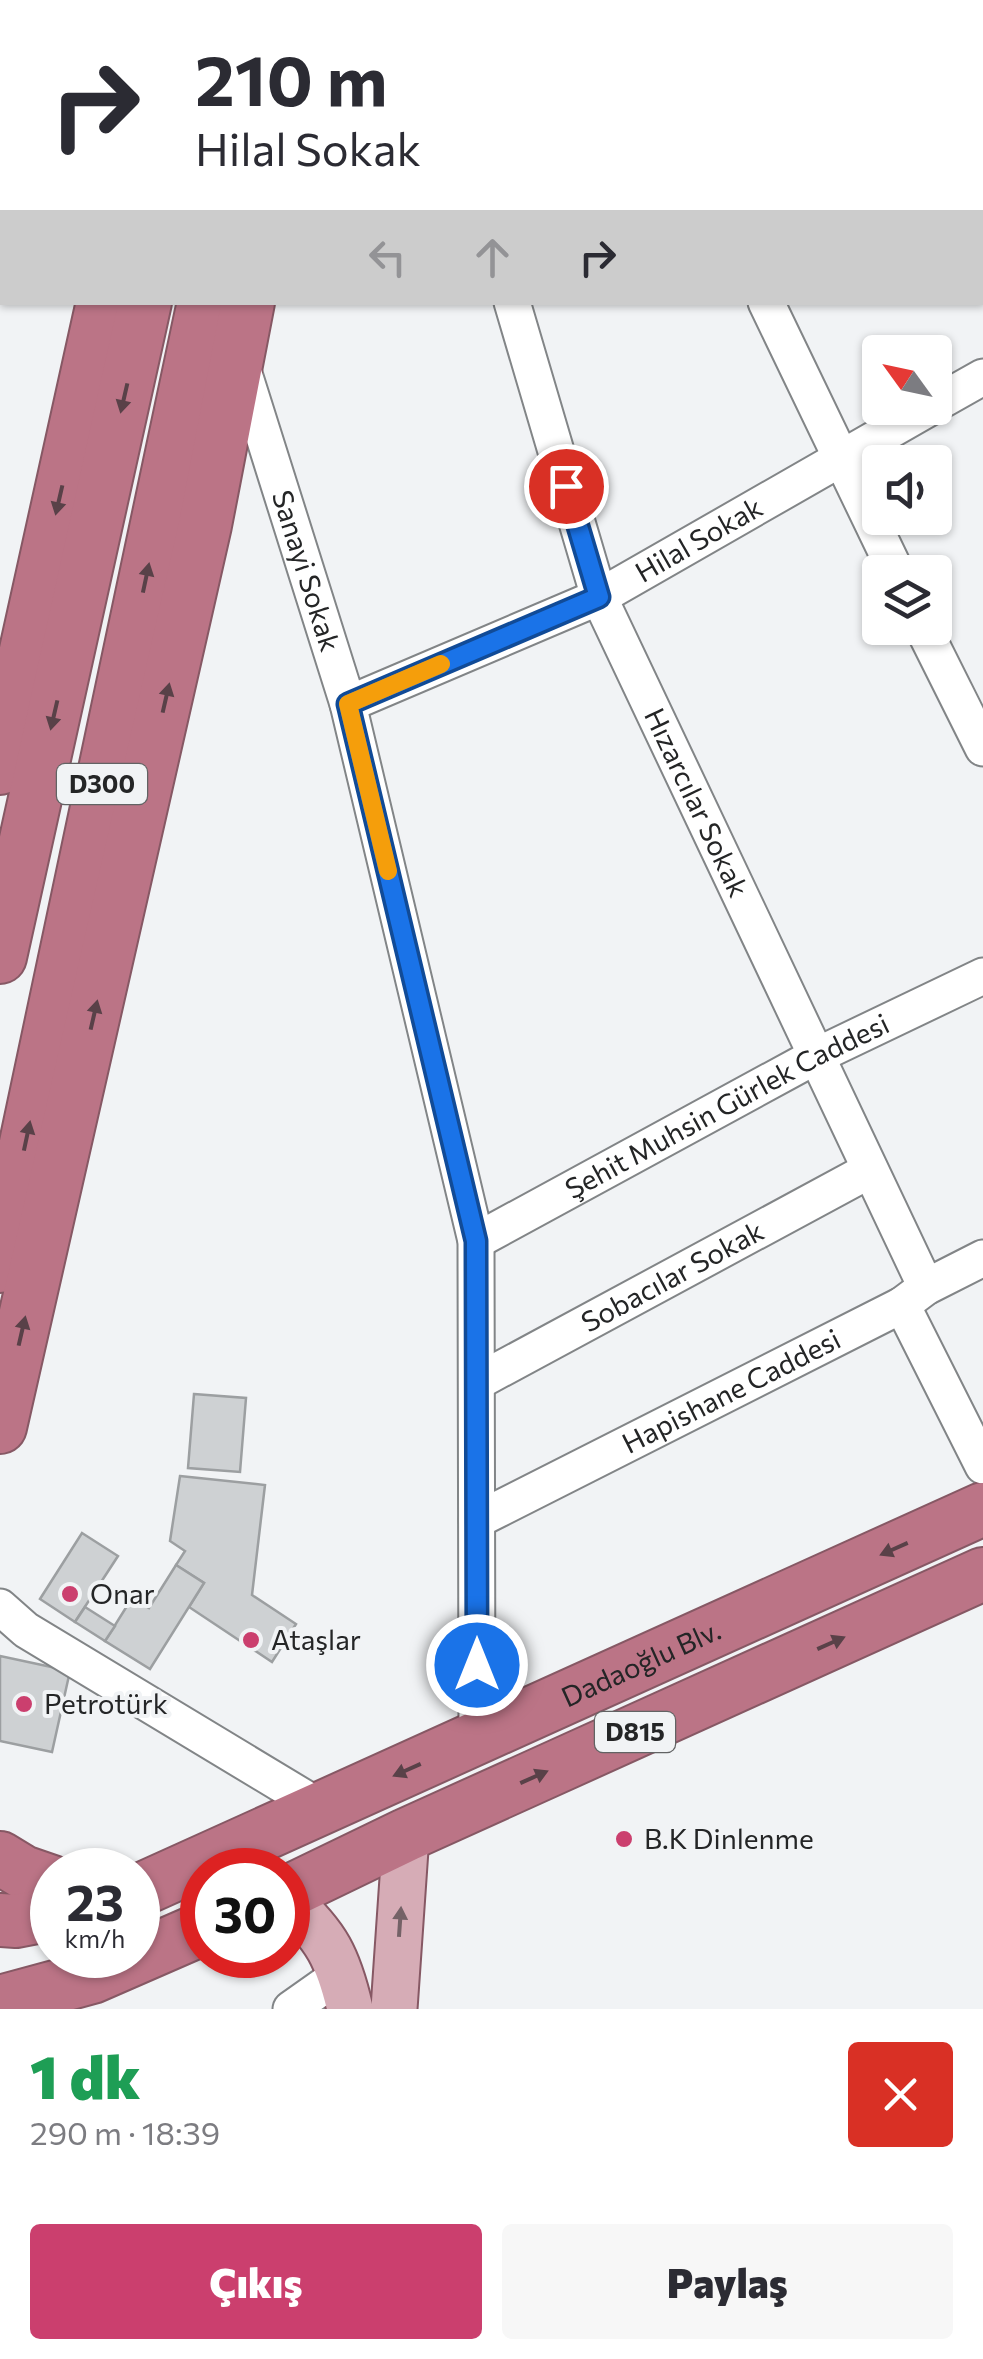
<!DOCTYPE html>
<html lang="tr">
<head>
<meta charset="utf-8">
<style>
	body { margin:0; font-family:Commissioner,sans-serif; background:#f7f7f7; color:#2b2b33; height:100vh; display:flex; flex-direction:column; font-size:38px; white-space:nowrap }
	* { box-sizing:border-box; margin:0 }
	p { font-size:32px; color:#7c7c81 }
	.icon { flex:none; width:55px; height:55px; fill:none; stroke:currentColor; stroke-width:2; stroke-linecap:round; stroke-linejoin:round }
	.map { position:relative; height:2009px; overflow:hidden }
	.details { display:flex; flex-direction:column; background:#fff; flex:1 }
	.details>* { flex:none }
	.guide { position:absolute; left:0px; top:0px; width:985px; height:305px; box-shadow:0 2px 8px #0004; background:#fff; color:#2b2b33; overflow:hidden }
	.needle { width:65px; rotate:303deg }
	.controls { position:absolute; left:862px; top:335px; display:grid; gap:20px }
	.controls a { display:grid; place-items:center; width:90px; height:90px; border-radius:10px; background:#fff; box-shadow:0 2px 8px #0004; font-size:50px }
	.speed { position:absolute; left:30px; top:1848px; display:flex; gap:20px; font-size:50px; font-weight:700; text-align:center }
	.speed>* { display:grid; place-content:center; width:130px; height:130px; border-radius:50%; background:#fff; box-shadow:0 2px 8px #0004; line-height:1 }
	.speed small { font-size:25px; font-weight:400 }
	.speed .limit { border:15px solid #d22; background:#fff; color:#111 }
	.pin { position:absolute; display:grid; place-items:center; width:85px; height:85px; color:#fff; margin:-42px; border:5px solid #fff; border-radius:50%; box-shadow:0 2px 10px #0007 }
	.me { position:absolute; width:110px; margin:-55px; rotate:0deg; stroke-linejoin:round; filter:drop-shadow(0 0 8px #0008) }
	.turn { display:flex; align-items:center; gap:35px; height:210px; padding:0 30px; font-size:45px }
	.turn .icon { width:130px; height:130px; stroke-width:2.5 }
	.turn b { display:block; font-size:70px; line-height:85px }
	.lanes { display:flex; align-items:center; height:95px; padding:0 30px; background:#0003; justify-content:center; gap:50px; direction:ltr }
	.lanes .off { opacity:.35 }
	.round { display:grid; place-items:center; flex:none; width:105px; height:105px; border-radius:10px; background:#f7f7f7 }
	.head { display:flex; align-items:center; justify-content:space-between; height:170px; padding:0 30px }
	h1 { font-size:60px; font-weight:800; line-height:75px; color:#1e9e55 }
	.button { display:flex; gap:20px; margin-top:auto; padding:20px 30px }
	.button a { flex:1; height:115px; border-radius:10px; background:#cb3f6e; color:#fff; font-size:40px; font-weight:800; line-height:115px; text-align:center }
	.button a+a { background:#f7f7f7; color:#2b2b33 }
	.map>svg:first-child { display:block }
	.building { fill:#ced1d3; stroke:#9c9fa1; stroke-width:2.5 }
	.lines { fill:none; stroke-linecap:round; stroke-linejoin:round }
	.minor-casing { stroke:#828587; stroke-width:39 }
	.major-casing { stroke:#865864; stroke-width:49 }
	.highway-casing { stroke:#865864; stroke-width:56 }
	.minor { stroke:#fff; stroke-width:35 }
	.major { stroke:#d6acb6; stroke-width:45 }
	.highway { stroke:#bb7486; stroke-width:52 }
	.oneway { fill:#594148 }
	.oneway2 { fill:#746267 }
	.route-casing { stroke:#114b97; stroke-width:25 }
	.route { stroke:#1a73e8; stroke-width:18 }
	.slow { stroke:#f59e0b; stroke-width:18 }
	.poi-dot { fill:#cb3f6e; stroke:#f1f3f5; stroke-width:4 }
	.labels { text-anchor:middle; stroke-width:8; stroke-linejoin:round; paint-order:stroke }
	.shield { fill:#f1f3f5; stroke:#626364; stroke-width:2.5 }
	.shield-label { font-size:25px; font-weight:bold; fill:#242526 }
	.street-label { font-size:28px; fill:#242526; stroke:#f1f3f5 }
	.poi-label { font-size:28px; fill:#242526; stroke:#f1f3f5; text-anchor:start }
</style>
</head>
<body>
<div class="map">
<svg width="983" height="2009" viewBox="0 0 983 2009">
	<rect width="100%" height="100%" fill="#f1f3f5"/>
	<g class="building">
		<path d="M194,1394L246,1398L240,1472L188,1468Z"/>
		<path d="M180,1476L265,1485L252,1595L296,1624L272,1662L189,1607L204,1583L176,1565L185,1551L170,1541Z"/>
		<path d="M82,1533L118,1556L75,1622L40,1599Z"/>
		<path d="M176,1565L204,1583L150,1669L105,1641L132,1598L149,1608Z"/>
		<path d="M85,1607L115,1626L105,1641L75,1622Z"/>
		<path d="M0,1656L70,1671L52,1752L0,1741Z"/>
	</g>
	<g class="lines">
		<g class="minor-casing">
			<g id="minor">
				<path d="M878,0L880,2"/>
				<path d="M510,2V0"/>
				<path d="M704,2L705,0"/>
				<path d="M982,197L983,198"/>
				<path d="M0,258H2"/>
				<path id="s1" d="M512,302L599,597L926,1287"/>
				<path d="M766,302L896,572"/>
				<path id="s2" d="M240,361L348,704L476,1241L477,1738"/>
				<path d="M935,404L983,377"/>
				<path d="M923,628L983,748"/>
				<path id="s3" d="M348,704L599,597L929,408"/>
				<path id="s4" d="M476,1241L816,1056L983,976"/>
				<path d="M902,1305L983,1466"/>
				<path id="s5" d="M477,1382L870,1170"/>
				<path id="s6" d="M477,1520L902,1305L926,1287L983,1258"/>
				<path d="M0,1607L26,1630L321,1808"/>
				<path d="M291,2009L342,1973"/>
			</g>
		</g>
		<g class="major-casing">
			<g id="major">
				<path d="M288,1901C327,1936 338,1958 350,2009"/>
				<path d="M394,2009L406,1835"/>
			</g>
		</g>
		<g class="highway-casing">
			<g id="highway">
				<path d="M170,2L171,0"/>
				<path d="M214,2V0"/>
				<path d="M275,2L276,0"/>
				<path d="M0,768L103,302"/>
				<path d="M0,957L145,302"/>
				<path d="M0,1266L204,302"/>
				<path d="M0,1427L205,525L248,302"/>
				<path d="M0,1858L23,1872L52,1882"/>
				<path id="s7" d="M138,1891L983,1509"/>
				<path d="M288,1892L406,1835L983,1574"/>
				<path d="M0,1920L16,1921L52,1914"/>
				<path d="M0,2002L92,1977L202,1929"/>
			</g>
		</g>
		<use href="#minor" class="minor"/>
		<use href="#major" class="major"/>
		<use href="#highway" class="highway"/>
	</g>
	<defs><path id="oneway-solid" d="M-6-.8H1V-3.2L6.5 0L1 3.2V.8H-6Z" transform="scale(2.5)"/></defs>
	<g class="oneway">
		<use href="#oneway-solid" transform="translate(124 398) rotate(103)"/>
		<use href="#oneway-solid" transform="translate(59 500) rotate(103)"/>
		<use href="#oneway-solid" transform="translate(146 578) rotate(-78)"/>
		<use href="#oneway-solid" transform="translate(166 698) rotate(-77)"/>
		<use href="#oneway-solid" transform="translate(54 715) rotate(103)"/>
		<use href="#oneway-solid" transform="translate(94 1015) rotate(-77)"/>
		<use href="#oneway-solid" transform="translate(27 1136) rotate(-78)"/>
		<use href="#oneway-solid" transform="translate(22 1331) rotate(-77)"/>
		<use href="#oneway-solid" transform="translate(894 1549) rotate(156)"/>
		<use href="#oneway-solid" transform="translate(831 1643) rotate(-24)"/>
		<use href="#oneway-solid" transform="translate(407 1770) rotate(156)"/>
		<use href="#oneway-solid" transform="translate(534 1777) rotate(-24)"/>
	</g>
	<use class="oneway2" href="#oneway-solid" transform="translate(400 1922) rotate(-86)"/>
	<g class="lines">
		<g class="route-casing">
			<path id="route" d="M477,1665L476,1241L348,704L599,597L566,486"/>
		</g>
		<use href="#route" class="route"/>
		<path class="slow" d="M388,871L348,704L441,664"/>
	</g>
	<g class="poi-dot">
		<circle cx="70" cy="1594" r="10"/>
		<circle cx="251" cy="1640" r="10"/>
		<circle cx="24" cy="1704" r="10"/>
		<circle cx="624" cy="1839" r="10"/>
	</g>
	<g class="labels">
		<g class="shield">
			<rect x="57" y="764" width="90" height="40" rx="8"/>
			<rect x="595" y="1712" width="80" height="40" rx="8"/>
		</g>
		<g class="shield-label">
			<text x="102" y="793">D300</text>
			<text x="635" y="1741">D815</text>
		</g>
		<g class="street-label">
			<text dy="10" stroke="none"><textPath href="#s3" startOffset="388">Hilal Sokak</textPath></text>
			<text dy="10" stroke="none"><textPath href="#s2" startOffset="220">Sanayi Sokak</textPath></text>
			<text dy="10" stroke="none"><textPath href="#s1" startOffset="535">Hızarcılar Sokak</textPath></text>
			<text dy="10" stroke="none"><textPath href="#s4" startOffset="285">Şehit Muhsin Gürlek Caddesi</textPath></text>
			<text dy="10" stroke="none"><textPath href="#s5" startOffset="222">Sobacılar Sokak</textPath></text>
			<text dy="10" stroke="none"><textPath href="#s6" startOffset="285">Hapishane Caddesi</textPath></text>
			<text dy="10" stroke="none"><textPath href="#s7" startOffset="552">Dadaoğlu Blv.</textPath></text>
		</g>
		<g class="poi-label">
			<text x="90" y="1604">Onar</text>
			<text x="271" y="1650">Ataşlar</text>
			<text x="44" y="1714">Petrotürk</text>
			<text x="644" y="1849">B.K Dinlenme</text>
		</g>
	</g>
</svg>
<div class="controls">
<a><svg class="needle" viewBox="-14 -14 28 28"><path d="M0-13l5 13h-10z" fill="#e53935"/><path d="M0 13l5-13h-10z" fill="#7c7c81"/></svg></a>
<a><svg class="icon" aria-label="sound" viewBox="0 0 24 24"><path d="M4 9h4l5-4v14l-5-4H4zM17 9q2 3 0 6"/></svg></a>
<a><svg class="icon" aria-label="layers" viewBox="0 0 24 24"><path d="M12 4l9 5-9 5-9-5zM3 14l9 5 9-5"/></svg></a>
</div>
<div class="speed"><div>23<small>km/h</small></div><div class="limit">30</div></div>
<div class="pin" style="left:566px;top:486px;background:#d93025"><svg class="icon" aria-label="arrive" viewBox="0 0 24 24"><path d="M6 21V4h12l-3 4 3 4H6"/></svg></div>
<svg class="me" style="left:477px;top:1665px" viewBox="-20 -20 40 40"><circle r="17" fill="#1a73e8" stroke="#fff" stroke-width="3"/><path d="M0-11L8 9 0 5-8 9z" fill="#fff"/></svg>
<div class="guide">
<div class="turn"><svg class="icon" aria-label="right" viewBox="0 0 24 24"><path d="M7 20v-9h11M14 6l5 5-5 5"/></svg><div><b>210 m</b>Hilal Sokak</div></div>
<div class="lanes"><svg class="icon off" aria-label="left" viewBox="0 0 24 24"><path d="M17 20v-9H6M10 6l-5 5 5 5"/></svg><svg class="icon off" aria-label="ahead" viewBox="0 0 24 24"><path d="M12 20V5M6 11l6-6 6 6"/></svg><svg class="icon" aria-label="right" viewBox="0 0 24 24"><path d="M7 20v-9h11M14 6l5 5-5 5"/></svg></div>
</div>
</div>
<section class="details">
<div class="head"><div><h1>1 dk</h1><p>290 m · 18:39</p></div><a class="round" style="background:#d93025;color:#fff"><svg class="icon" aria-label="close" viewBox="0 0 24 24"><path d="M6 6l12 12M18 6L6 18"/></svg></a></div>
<div class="button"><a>Çıkış</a><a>Paylaş</a></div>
</section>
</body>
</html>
